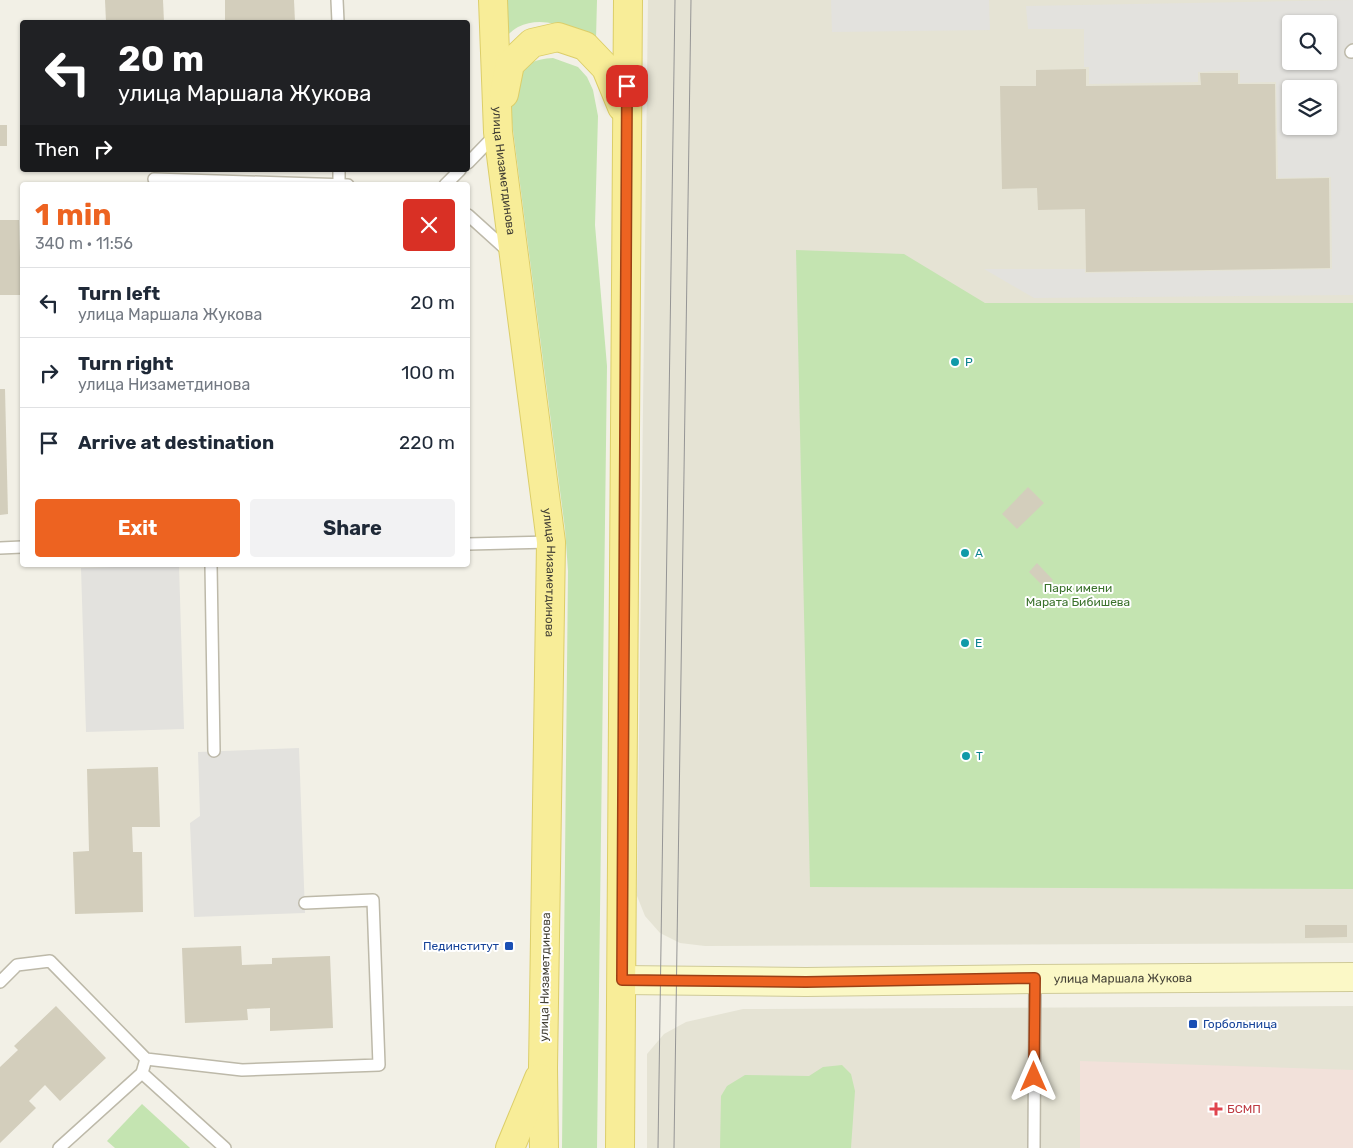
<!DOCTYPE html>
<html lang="en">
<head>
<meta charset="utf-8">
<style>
	body { margin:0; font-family:Rubik,sans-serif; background:#f2f2f3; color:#1f2937; height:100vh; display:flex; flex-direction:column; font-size:19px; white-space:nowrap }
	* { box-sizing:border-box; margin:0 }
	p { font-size:16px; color:#747a83 }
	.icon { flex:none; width:28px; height:28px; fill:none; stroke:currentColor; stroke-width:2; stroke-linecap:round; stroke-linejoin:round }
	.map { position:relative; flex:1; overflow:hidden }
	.drawer { position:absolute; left:20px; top:182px; width:450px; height:385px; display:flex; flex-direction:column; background:#fff; border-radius:5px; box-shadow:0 1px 4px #0004 }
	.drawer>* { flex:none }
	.hud { position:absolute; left:20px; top:20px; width:450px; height:152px; border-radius:5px; box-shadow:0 1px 4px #0004; background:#202124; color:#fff; overflow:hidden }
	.fabs { position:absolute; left:1282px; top:15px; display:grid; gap:10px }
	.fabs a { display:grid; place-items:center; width:55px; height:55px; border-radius:5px; background:#fff; box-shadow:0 1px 4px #0004; font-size:25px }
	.pin { position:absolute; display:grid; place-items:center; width:42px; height:42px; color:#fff; margin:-21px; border-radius:10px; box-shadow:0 2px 8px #0006 }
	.me { position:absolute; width:55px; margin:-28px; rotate:0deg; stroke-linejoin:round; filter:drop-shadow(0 0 4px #0008) }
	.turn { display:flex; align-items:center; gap:18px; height:105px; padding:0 15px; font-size:22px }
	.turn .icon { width:65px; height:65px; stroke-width:2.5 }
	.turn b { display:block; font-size:35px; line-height:42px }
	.then { display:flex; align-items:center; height:48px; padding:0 15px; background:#0003; gap:10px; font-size:19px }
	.round { display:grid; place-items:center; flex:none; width:52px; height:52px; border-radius:5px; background:#f2f2f3 }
	.headline { display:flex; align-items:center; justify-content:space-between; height:85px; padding:0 15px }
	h1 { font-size:30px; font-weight:700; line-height:38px; color:#ed6321 }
	.cta { display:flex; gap:10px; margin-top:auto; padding:10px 15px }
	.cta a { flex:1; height:58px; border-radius:5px; background:#ed6321; color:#fff; font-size:20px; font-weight:700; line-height:58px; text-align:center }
	.cta a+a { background:#f2f2f3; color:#1f2937 }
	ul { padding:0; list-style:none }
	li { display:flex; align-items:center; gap:15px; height:70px; padding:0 15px; border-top:1px solid #e0e1e3 }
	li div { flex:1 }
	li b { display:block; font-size:19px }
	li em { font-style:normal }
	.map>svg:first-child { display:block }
	.residential { fill:#e5e3d4; fill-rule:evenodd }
	.medical { fill:#f2e1da }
	.green { fill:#c4e4b1 }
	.parking { fill:#e3e2de; fill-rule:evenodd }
	.building { fill:#d3cebc }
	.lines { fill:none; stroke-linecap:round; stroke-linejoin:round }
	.lane-casing { stroke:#bdb9a9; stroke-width:14 }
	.secondary-casing { stroke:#cfca98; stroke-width:30 }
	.primary-casing { stroke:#dcce69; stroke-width:30 }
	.lane { stroke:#fff; stroke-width:11 }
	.secondary { stroke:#fbf8c6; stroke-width:28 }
	.primary { stroke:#f8ed98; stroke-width:28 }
	.tram { stroke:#959595; stroke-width:1 }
	.route-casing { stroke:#9a4015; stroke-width:12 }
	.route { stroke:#ed6321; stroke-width:9 }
	.culture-dot { fill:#0f9aa8; stroke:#fff; stroke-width:2 }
	.transit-dot { fill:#1a4fb4; stroke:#fff; stroke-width:2 }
	.health-dot { fill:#e0444e; stroke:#fff; stroke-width:2 }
	.labels { text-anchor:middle; stroke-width:4; stroke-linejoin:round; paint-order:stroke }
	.street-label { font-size:12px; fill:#444136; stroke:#fff }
	.culture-label { font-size:12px; fill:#0d838f; stroke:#fff; text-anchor:start }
	.park-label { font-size:12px; fill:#3b722c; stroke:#fff }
	.transit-label { font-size:12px; fill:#164399; stroke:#fff; text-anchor:end }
	.health-label { font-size:12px; fill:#be3a42; stroke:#fff; text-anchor:start }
</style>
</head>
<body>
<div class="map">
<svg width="1353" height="1148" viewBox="0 0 1353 1148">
	<rect width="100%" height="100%" fill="#f2f0e6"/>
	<g class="residential">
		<path d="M648,0H1353V943L705,946L680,943L660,933L645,916L637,896ZM1291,24H1329V61H1291ZM1291,89H1329V126H1291Z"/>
		<path d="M1353,1006V1148H647V1054L664,1034L686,1022L743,1009Z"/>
	</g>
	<path class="medical" d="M1080,1061L1353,1070V1148H1080Z"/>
	<g class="green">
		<path d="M503,0H597L596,39C573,29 543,14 518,27C514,29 509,34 505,37Z"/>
		<path d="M553,58L578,67L587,77L593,90L598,116L595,225L607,366L597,1148H562L568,571L565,529L510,107C517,77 517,60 553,58Z"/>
		<path d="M796,250L904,254L985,303H1353V889L810,887Z"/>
		<path d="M842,1065L851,1074L855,1091L851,1148H720L721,1096L727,1086L745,1075L809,1076L823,1067Z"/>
		<path d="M142,1104L190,1148H115L107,1141Z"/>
	</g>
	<g class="parking">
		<path d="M831,0H989L990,30L832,32Z"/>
		<path d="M1353,0V295L1034,298L984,269H1085V273L1332,269L1331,177L1278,178L1276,82L1240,83V70L1198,72V82L1089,84V67H1084V29H1028L1026,6ZM1291,24H1329V61H1291ZM1291,89H1329V126H1291Z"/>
		<path d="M179,565L184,729L86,732L81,568Z"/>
		<path d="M299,748L305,913L194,917L190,823L200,816L198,752Z"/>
	</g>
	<g class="building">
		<path d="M105,0H163L164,22H106Z"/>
		<path d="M225,0H294L295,22H225Z"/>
		<path d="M1086,69V86L1201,85L1200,73H1238V84H1275L1276,179L1329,178L1330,268L1086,272L1085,209L1038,210L1037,188L1002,189L1000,86H1036V70Z"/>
		<rect x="0" y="125" width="7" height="21"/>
		<path d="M0,220H19L21,295H0Z"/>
		<path d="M0,389H5L8,514L0,515Z"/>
		<path d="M1028,487L1044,503L1017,529L1002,514Z"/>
		<path d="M1037,563L1053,580L1045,588L1029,572Z"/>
		<path d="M158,767L160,827H132L133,852H142L143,912L75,914L73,852L89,851L87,769Z"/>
		<path d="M1305,925H1347V937L1305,938Z"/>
		<path d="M241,946L242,965L272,964V958L330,956L333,1028L270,1031V1008L247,1009L248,1020L185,1023L182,948Z"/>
		<path d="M56,1006L106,1058L60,1101L45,1085L29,1101L36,1108L0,1143V1067L18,1050L14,1046Z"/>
	</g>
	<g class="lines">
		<g class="lane-casing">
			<g id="lane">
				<path d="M337,0L338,22"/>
				<path d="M1351,52L1353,50"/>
				<path d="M468,163L497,133"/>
				<path d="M339,170V184"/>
				<path d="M154,179L348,185"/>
				<path d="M445,185L460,170"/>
				<path d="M468,215L509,252"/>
				<path d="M468,544L551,542"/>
				<path d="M0,548L22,547"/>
				<path d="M211,565L214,751"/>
				<path d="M0,982L17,965L50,961L146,1059L242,1070L379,1065L373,900L305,903"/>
				<path d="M142,1073L225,1148"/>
				<path d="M59,1148L142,1073L146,1059"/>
				<path d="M1034,1148L1035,979"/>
			</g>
		</g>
		<g class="secondary-casing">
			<g id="secondary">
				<path id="s1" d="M622,980L806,982L1035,979L1353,977"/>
			</g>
		</g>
		<g class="primary-casing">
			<g id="primary">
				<path id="s2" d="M493,0L498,132L551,542L543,1068L544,1148"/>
				<path d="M504,94L510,64L532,43L558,37L585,46L606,68L622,107"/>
				<path d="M510,1148L539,1078"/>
				<path d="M620,1148L628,0"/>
			</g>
		</g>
		<use href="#lane" class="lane"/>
		<use href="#secondary" class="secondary"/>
		<use href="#primary" class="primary"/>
		<g class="tram">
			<path d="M658,1148L675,0"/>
			<path d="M674,1148L691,0"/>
		</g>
	</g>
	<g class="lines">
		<g class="route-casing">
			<path id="route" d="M627,86L622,980L806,982L1035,978L1034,1077"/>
		</g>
		<use href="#route" class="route"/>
	</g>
	<g class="culture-dot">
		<circle cx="955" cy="362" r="5"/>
		<circle cx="965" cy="553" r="5"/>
		<circle cx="965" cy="643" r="5"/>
		<circle cx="966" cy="756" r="5"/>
	</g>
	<g class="transit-dot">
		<rect x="504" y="941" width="10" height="10" rx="2.5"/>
		<rect x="1188" y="1019" width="10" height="10" rx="2.5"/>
	</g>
	<path class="health-dot" d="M1213.5 1101.5h5v5h5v5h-5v5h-5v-5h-5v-5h5z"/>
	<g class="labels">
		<g class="street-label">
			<text dy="4" stroke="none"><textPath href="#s2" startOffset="171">улица Низаметдинова</textPath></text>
			<text dy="4" stroke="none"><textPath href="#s2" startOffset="576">улица Низаметдинова</textPath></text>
			<text transform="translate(545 977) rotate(-89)" y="4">улица Низаметдинова</text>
			<text dy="4" stroke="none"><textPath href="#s1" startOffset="501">улица Маршала Жукова</textPath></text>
		</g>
		<g class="culture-label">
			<text x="965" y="366">Р</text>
			<text x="975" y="557">А</text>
			<text x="975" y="647">Е</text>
			<text x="976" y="760">Т</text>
		</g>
		<g class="park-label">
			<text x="1078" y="592">Парк имени<tspan x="1078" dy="14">Марата Бибишева</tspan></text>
		</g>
		<g class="transit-label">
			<text x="499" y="950">Пединститут</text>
			<text x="1203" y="1028" text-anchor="start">Горбольница</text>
		</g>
		<g class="health-label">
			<text x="1227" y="1113">БСМП</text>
		</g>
	</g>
</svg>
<div class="fabs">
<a><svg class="icon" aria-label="search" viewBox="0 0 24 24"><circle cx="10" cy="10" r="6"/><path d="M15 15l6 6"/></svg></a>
<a><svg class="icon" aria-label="layers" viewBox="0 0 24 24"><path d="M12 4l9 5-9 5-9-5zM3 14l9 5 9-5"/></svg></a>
</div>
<div class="pin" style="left:627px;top:86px;background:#d93025"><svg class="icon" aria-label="arrive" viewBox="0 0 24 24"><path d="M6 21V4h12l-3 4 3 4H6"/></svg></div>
<svg class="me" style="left:1034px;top:1077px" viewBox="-20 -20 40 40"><path d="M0-17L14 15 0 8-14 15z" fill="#ed6321" stroke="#fff" stroke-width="4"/></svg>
<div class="hud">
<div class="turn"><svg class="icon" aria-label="left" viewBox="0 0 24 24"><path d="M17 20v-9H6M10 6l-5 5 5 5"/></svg><div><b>20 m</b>улица Маршала Жукова</div></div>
<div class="then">Then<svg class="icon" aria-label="right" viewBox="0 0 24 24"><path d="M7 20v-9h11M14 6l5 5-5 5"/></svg></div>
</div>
<section class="drawer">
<div class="headline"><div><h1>1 min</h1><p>340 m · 11:56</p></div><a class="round" style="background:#d93025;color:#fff"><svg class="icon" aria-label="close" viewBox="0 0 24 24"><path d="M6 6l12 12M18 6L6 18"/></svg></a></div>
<ul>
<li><svg class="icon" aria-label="left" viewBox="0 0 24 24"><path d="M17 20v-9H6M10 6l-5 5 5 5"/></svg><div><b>Turn left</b><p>улица Маршала Жукова</p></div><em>20 m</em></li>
<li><svg class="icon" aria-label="right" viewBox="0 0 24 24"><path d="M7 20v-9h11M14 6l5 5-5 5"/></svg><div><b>Turn right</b><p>улица Низаметдинова</p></div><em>100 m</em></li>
<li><svg class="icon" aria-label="arrive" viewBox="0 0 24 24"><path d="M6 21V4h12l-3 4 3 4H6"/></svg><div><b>Arrive at destination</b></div><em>220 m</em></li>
</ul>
<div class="cta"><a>Exit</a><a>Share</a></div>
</section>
</div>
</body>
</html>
